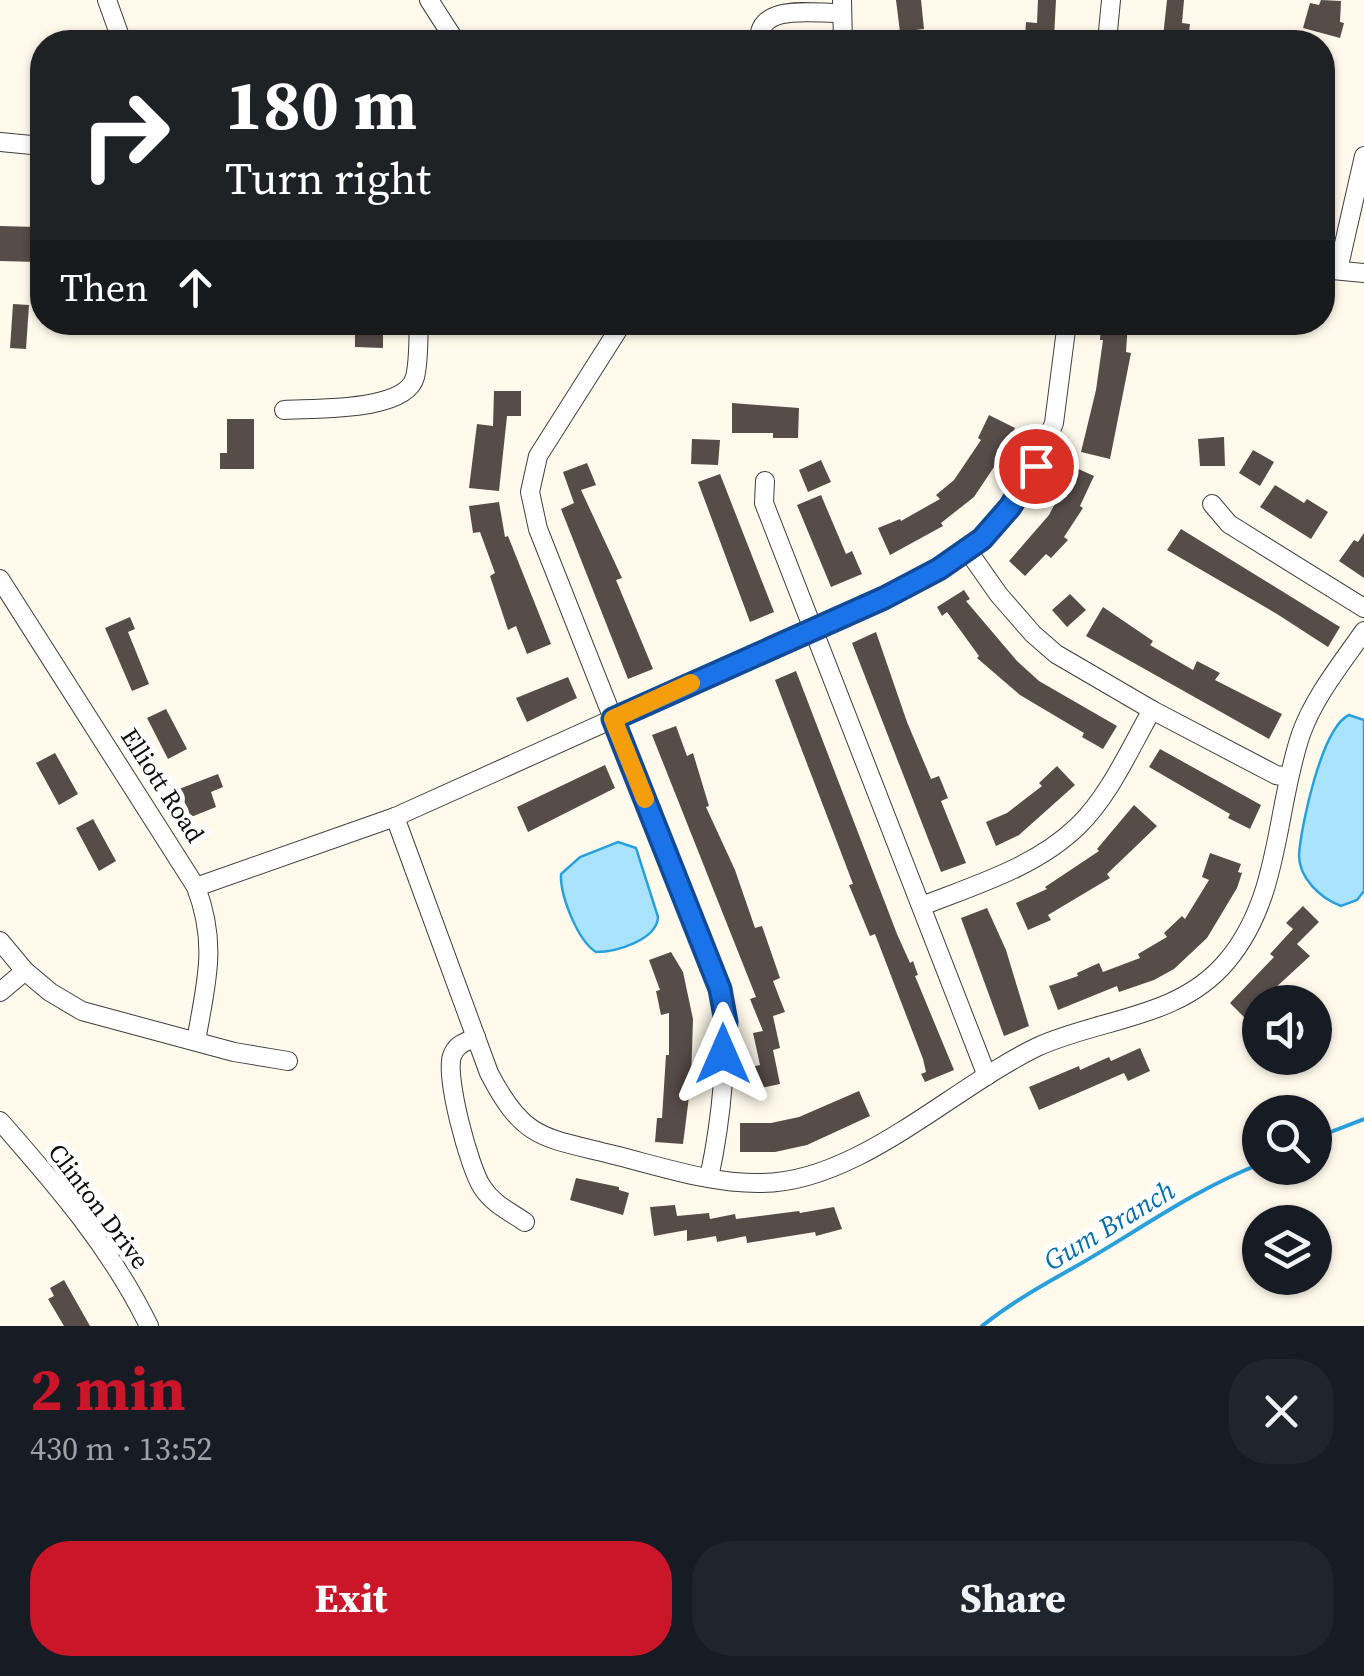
<!DOCTYPE html>
<html lang="en">
<head>
<meta charset="utf-8">
<style>
	body { margin:0; font-family:"Source Serif 4",serif; background:#20242c; color:#f1f3f6; height:100vh; display:flex; flex-direction:column; font-size:38px; white-space:nowrap }
	* { box-sizing:border-box; margin:0 }
	p { font-size:32px; color:#9ea1a6 }
	.icon { flex:none; width:55px; height:55px; fill:none; stroke:currentColor; stroke-width:2; stroke-linecap:round; stroke-linejoin:round }
	.map { position:relative; height:1326px; overflow:hidden }
	.side { display:flex; flex-direction:column; background:#171b24; flex:1 }
	.side>* { flex:none }
	.banner { position:absolute; left:30px; top:30px; width:1305px; height:305px; border-radius:40px; box-shadow:0 2px 8px #0004; background:#202124; color:#fff; overflow:hidden }
	.buttons { position:absolute; left:1242px; top:985px; display:grid; gap:20px }
	.buttons a { display:grid; place-items:center; width:90px; height:90px; border-radius:50%; background:#171b24; box-shadow:0 2px 8px #0004; font-size:50px }
	.pin { position:absolute; display:grid; place-items:center; width:85px; height:85px; color:#fff; margin:-42px; border:5px solid #fff; border-radius:50%; box-shadow:0 2px 10px #0007 }
	.me { position:absolute; width:110px; margin:-55px; rotate:0deg; stroke-linejoin:round; filter:drop-shadow(0 0 8px #0008) }
	.turn { display:flex; align-items:center; gap:35px; height:210px; padding:0 30px; font-size:45px }
	.turn .icon { width:130px; height:130px; stroke-width:2.5 }
	.turn b { display:block; font-size:70px; line-height:85px }
	.then { display:flex; align-items:center; height:95px; padding:0 30px; background:#0003; gap:20px; font-size:38px }
	.round { display:grid; place-items:center; flex:none; width:105px; height:105px; border-radius:40px; background:#20242c }
	.headline { display:flex; align-items:center; justify-content:space-between; height:170px; padding:0 30px }
	h1 { font-size:60px; font-weight:700; line-height:75px; color:#cb162a }
	.cta { display:flex; gap:20px; margin-top:auto; padding:20px 30px }
	.cta a { flex:1; height:115px; border-radius:40px; background:#cb162a; color:#fff; font-size:40px; font-weight:700; line-height:115px; text-align:center }
	.cta a+a { background:#20242c; color:#f1f3f6 }
	.map>svg:first-child { display:block }
	.water { fill:#aae3fd; stroke:#29a0dc; stroke-width:2.5 }
	.lines { fill:none; stroke-linecap:round; stroke-linejoin:round }
	.stream { stroke:#29a0dc; stroke-width:4 }
	.building { fill:#564c48 }
	.minor-casing { stroke:#3f3f3f; stroke-width:20 }
	.minor { stroke:#fff; stroke-width:18 }
	.route-casing { stroke:#114b97; stroke-width:25 }
	.route { stroke:#1a73e8; stroke-width:18 }
	.slow { stroke:#f59e0b; stroke-width:18 }
	.labels { text-anchor:middle; stroke-width:10; stroke-linejoin:round; paint-order:stroke }
	.street-label { font-size:25px; fill:#0c0c0c; stroke:#fff }
	.water-label { font-size:28px; font-style:italic; fill:#096eab; stroke:#fff }
</style>
</head>
<body>
<div class="map">
<svg width="1364" height="1326" viewBox="0 0 1364 1326">
	<rect width="100%" height="100%" fill="#fffaec"/>
	<g class="water">
		<path d="M1349,715L1364,720V891L1357,900L1341,906C1320,898 1299,878 1299,855C1301,825 1322,727 1349,715Z"/>
		<path d="M618,842L636,848L658,917C657,940 616,952 596,952C578,941 560,896 561,874L580,857Z"/>
	</g>
	<g class="lines">
		<g class="stream">
			<path d="M1315,1138L1364,1119"/>
			<path d="M982,1326C1011,1303 1041,1286 1073,1268C1135,1233 1193,1190 1260,1164"/>
		</g>
	</g>
	<g class="building">
		<path d="M896,0H921L924,29L900,32Z"/>
		<path d="M1038,0H1056L1054,38L1025,37L1026,22L1037,23Z"/>
		<path d="M1167,0H1184L1182,23L1190,24L1188,40L1163,37Z"/>
		<path d="M1321,0L1341,1L1340,22L1344,23L1340,38L1303,28L1310,3L1319,5Z"/>
		<path d="M0,226L37,227V262L0,261Z"/>
		<path d="M13,304L29,305L26,349L10,348Z"/>
		<path d="M355,322H383V348L355,347Z"/>
		<path d="M1101,322H1128L1126,352L1131,353L1110,459L1081,452L1096,390L1103,340H1100Z"/>
		<path d="M494,391H521V416H507L499,491L469,488L477,424L493,426Z"/>
		<path d="M732,403L799,408L798,438H773V433H732Z"/>
		<path d="M989,415L1015,428L1002,455L974,497L941,523L943,526L890,555L878,528L900,519L901,521L940,499L936,495L954,480L981,440L978,438Z"/>
		<path d="M227,419H254V469H220V453H227Z"/>
		<path d="M1224,437L1225,466H1200L1198,439Z"/>
		<path d="M692,439L720,440L718,465L691,464Z"/>
		<path d="M1253,450L1274,462L1260,486L1239,473Z"/>
		<path d="M821,460L831,482L808,492L799,470Z"/>
		<path d="M587,463L596,485L581,490L622,578L616,580L653,669L628,679L561,509L574,503L563,472Z"/>
		<path d="M1074,467L1094,476L1080,506L1083,508L1064,537L1068,540L1051,558L1046,554L1025,576L1009,561L1049,515Z"/>
		<path d="M720,474L774,612L750,622L698,482Z"/>
		<path d="M1275,485L1304,503L1307,499L1328,512L1311,539L1260,507Z"/>
		<path d="M821,495L846,554L852,551L862,574L831,587L797,505Z"/>
		<path d="M499,502L505,537L508,536L551,644L527,654L516,626L508,630L490,576L495,573L480,532L473,533L469,506Z"/>
		<path d="M1181,529L1340,627L1328,647L1277,614L1167,550Z"/>
		<path d="M1364,533V578L1339,561L1354,540L1358,542Z"/>
		<path d="M964,590L970,599L966,601L1017,661L1039,681L1117,726L1103,749L1082,737L1084,733L1020,695L977,658L979,656L947,612L942,616L937,607Z"/>
		<path d="M1070,594L1086,610L1067,627L1052,610Z"/>
		<path d="M1103,607L1153,641L1150,645L1193,670L1197,661L1220,673L1215,680L1282,714L1269,739L1086,636Z"/>
		<path d="M130,617L135,629L128,632L149,684L132,691L105,628Z"/>
		<path d="M876,632L907,722L931,779L939,776L948,798L941,801L966,863L941,872L852,643Z"/>
		<path d="M796,671L897,934L910,963L913,961L918,975L915,976L954,1070L925,1082L921,1074L926,1072L923,1059L875,934L870,936L849,885L853,884L842,855L775,680Z"/>
		<path d="M568,677L577,698L527,722L516,698Z"/>
		<path d="M166,709L187,749L168,759L147,718Z"/>
		<path d="M676,726L687,756L693,753L709,806L706,807L735,870L755,928L762,926L780,978L773,981L785,1012L773,1016L780,1048L773,1050L780,1084L756,1089L751,1067L760,1065L753,1033L763,1031L750,999L756,997L652,735Z"/>
		<path d="M1160,749L1261,805L1250,829L1228,818L1230,814L1149,767Z"/>
		<path d="M55,753L78,794L59,805L36,763Z"/>
		<path d="M605,765L615,788L528,832L517,807Z"/>
		<path d="M1057,766L1075,785L1019,835L996,846L986,822L1007,813L1042,786L1039,783Z"/>
		<path d="M218,774L223,787L211,792L216,807L191,817L179,789Z"/>
		<path d="M1134,805L1157,826L1107,874L1110,878L1048,915L1051,920L1028,930L1016,903L1047,889L1045,887L1099,851L1097,849Z"/>
		<path d="M93,819L116,861L99,871L76,828Z"/>
		<path d="M1210,853L1241,864L1238,872L1242,873L1237,888L1207,938L1174,969L1154,980L1119,992L1117,986L1058,1010L1049,986L1078,976L1077,973L1099,963L1103,972L1140,958L1138,954L1167,937L1164,933L1182,916L1185,919L1209,880L1202,877Z"/>
		<path d="M1303,906L1319,922L1297,944L1310,956L1260,1002V1007L1247,1020L1230,1003L1274,957L1270,954L1293,929L1286,923Z"/>
		<path d="M987,908L1006,950L1029,1026L1004,1036L961,918Z"/>
		<path d="M671,952L683,972L693,1019L691,1081L683,1144L655,1142L657,1118H662L666,1055H669V1013L661,1015L656,991L660,990L649,960Z"/>
		<path d="M1140,1048L1150,1071L1128,1081L1124,1073L1039,1110L1029,1087L1079,1066L1080,1070L1109,1057L1111,1061Z"/>
		<path d="M859,1091L870,1116L807,1145L775,1152H740V1123H771L799,1117Z"/>
		<path d="M576,1178L619,1187V1190L629,1193L623,1215L570,1200Z"/>
		<path d="M675,1205L677,1216L709,1213L710,1219L735,1214L736,1219L799,1211L800,1213L834,1207L842,1229L816,1236L815,1232L747,1243L746,1236L717,1242L716,1236L687,1241V1230L654,1236L650,1207Z"/>
		<path d="M64,1280L90,1326H64L48,1299L54,1296L50,1288Z"/>
	</g>
	<g class="lines">
		<g class="minor-casing">
			<g id="minor">
				<path d="M107,0L122,42"/>
				<path d="M429,0L456,42"/>
				<path d="M842,0L843,42"/>
				<path d="M759,42C758,2 814,14 842,13"/>
				<path d="M1107,42L1111,0"/>
				<path d="M0,142L42,146"/>
				<path d="M1322,269L1364,273"/>
				<path d="M1338,270L1364,156"/>
				<path d="M623,322L538,456L530,492L538,529L720,989C730,1046 721,1122 709,1178"/>
				<path d="M284,410C314,408 406,412 415,377C419,361 418,340 419,322"/>
				<path d="M765,481L764,503L987,1076"/>
				<path d="M1212,504L1229,524L1364,608"/>
				<path d="M968,551L999,595L1033,634L1056,654L1152,710L1276,775L1289,777"/>
				<path d="M0,579L196,887C218,945 206,983 196,1041"/>
				<path d="M395,817L489,1073C524,1141 544,1137 614,1155C662,1167 712,1184 762,1183C858,1182 952,1088 1037,1047C1100,1018 1179,1019 1227,961C1281,897 1275,810 1301,734C1314,697 1342,663 1364,631"/>
				<path d="M196,887L395,817L884,597L968,551L1010,507L1036,466L1054,423L1067,322"/>
				<path d="M922,906C975,885 1036,867 1078,826C1110,795 1130,748 1152,710"/>
				<path d="M0,941L25,971L50,992L82,1011L234,1052L288,1061"/>
				<path d="M0,992L25,971"/>
				<path d="M476,1037C466,1042 456,1044 452,1056C445,1077 469,1167 482,1187C493,1204 509,1211 525,1222"/>
				<path d="M0,1121C57,1186 111,1248 149,1326"/>
			</g>
		</g>
		<use href="#minor" class="minor"/>
	</g>
	<g class="lines">
		<g class="route-casing">
			<path id="route" d="M723,1054L726,1022L720,989L613,719L884,598L939,569L982,539L1010,507L1036,466"/>
		</g>
		<use href="#route" class="route"/>
		<path class="slow" d="M645,799L613,719L691,683"/>
	</g>
	<g class="labels">
		<g class="street-label">
			<text transform="translate(163 785) rotate(57)" y="9">Elliott Road</text>
			<text transform="translate(99 1206) rotate(53)" y="9">Clinton Drive</text>
		</g>
		<g class="water-label">
			<text transform="translate(1109 1225) rotate(-31)" y="10">Gum Branch</text>
		</g>
	</g>
</svg>
<div class="buttons">
<a><svg class="icon" aria-label="sound" viewBox="0 0 24 24"><path d="M4 9h4l5-4v14l-5-4H4zM17 9q2 3 0 6"/></svg></a>
<a><svg class="icon" aria-label="search" viewBox="0 0 24 24"><circle cx="10" cy="10" r="6"/><path d="M15 15l6 6"/></svg></a>
<a><svg class="icon" aria-label="layers" viewBox="0 0 24 24"><path d="M12 4l9 5-9 5-9-5zM3 14l9 5 9-5"/></svg></a>
</div>
<div class="pin" style="left:1036px;top:466px;background:#d93025"><svg class="icon" aria-label="arrive" viewBox="0 0 24 24"><path d="M6 21V4h12l-3 4 3 4H6"/></svg></div>
<svg class="me" style="left:723px;top:1054px" viewBox="-20 -20 40 40"><path d="M0-17L14 15 0 8-14 15z" fill="#1a73e8" stroke="#fff" stroke-width="4"/></svg>
<div class="banner">
<div class="turn"><svg class="icon" aria-label="right" viewBox="0 0 24 24"><path d="M7 20v-9h11M14 6l5 5-5 5"/></svg><div><b>180 m</b>Turn right</div></div>
<div class="then">Then<svg class="icon" aria-label="ahead" viewBox="0 0 24 24"><path d="M12 20V5M6 11l6-6 6 6"/></svg></div>
</div>
</div>
<section class="side">
<div class="headline"><div><h1>2 min</h1><p>430 m · 13:52</p></div><a class="round"><svg class="icon" aria-label="close" viewBox="0 0 24 24"><path d="M6 6l12 12M18 6L6 18"/></svg></a></div>
<div class="cta"><a>Exit</a><a>Share</a></div>
</section>
</body>
</html>
